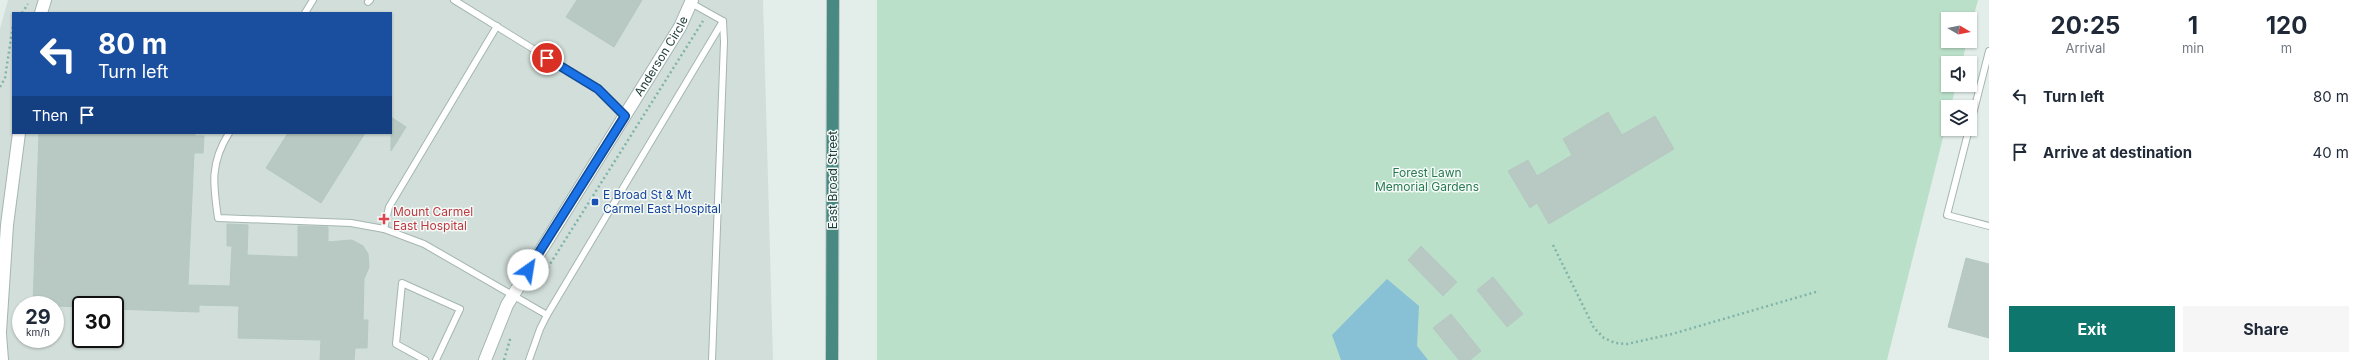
<!DOCTYPE html>
<html lang="en">
<head>
<meta charset="utf-8">
<style>
	body { margin:0; font-family:Inter,sans-serif; background:#f6f6f7; color:#1f2937; height:100vh; display:flex; flex-direction:column; font-size:15px; white-space:nowrap }
	* { box-sizing:border-box; margin:0 }
	p { font-size:13px; color:#747a83 }
	.icon { flex:none; width:22px; height:22px; fill:none; stroke:currentColor; stroke-width:2; stroke-linecap:round; stroke-linejoin:round }
	.map { position:relative; flex:1; overflow:hidden }
	.side { display:flex; flex-direction:column; background:#fff; width:380px }
	.side>* { flex:none }
	.hud { position:absolute; left:12px; top:12px; width:380px; height:122px; border-radius:0px; box-shadow:0 1px 3px #0004; background:#1a4fa0; color:#fff; overflow:hidden }
	.needle { width:26px; rotate:100deg }
	.controls { position:absolute; left:1941px; top:12px; display:grid; gap:8px }
	.controls a { display:grid; place-items:center; width:36px; height:36px; border-radius:0px; background:#fff; box-shadow:0 1px 3px #0004; font-size:20px }
	.speed { position:absolute; left:12px; top:296px; display:flex; gap:8px; font-size:20px; font-weight:700; text-align:center }
	.speed>* { display:grid; place-content:center; width:52px; height:52px; border-radius:50%; background:#fff; box-shadow:0 1px 3px #0004; line-height:1 }
	.speed small { font-size:10px; font-weight:400 }
	.speed .limit { border:2px solid #111; border-radius:6px; background:#fff; color:#111 }
	.pin { position:absolute; display:grid; place-items:center; width:34px; height:34px; color:#fff; margin:-17px; border:2px solid #fff; border-radius:50%; box-shadow:0 1px 4px #0007 }
	.me { position:absolute; width:44px; margin:-22px; rotate:32deg; stroke-linejoin:round; filter:drop-shadow(0 0 3px #0008) }
	.turn { display:flex; align-items:center; gap:14px; height:84px; padding:0 20px; font-size:18px }
	.turn .icon { width:52px; height:52px; stroke-width:2.5 }
	.turn b { display:block; font-size:28px; line-height:34px }
	.then { display:flex; align-items:center; height:38px; padding:0 20px; background:#0003; gap:8px; font-size:15px }
	.eta { display:flex; justify-content:space-evenly; align-items:center; height:68px; text-align:center }
	.eta b { font-size:24px; font-weight:700; line-height:28px }
	.cta { display:flex; gap:8px; margin-top:auto; padding:8px 20px }
	.cta a { flex:1; height:46px; border-radius:0px; background:#0f766e; color:#fff; font-size:16px; font-weight:700; line-height:46px; text-align:center }
	.cta a+a { background:#f6f6f7; color:#1f2937 }
	ul { padding:0; list-style:none }
	li { display:flex; align-items:center; gap:12px; height:56px; padding:0 20px }
	li div { flex:1 }
	li b { display:block; font-size:15px }
	li em { font-style:normal }
	main { display:flex; flex:1; min-height:0 }
	.map>svg:first-child { display:block }
	.built { fill:#d1ded9; fill-rule:evenodd }
	.green { fill:#bbe0c9 }
	.water { fill:#88c1d5 }
	.building { fill:#b8c9c3; stroke:#b5c8c2 }
	.lines { fill:none; stroke-linecap:round; stroke-linejoin:round }
	.service-casing { stroke:#a5b6b2; stroke-width:8 }
	.minor-casing { stroke:#a5b6b2; stroke-width:14 }
	.trunk-casing { stroke:#c1cac8; stroke-width:14 }
	.path { stroke:#81b3a9; stroke-width:2.5; stroke-dasharray:2 3; stroke-linecap:butt }
	.service { stroke:#fff; stroke-width:6 }
	.minor { stroke:#fff; stroke-width:12 }
	.trunk { stroke:#488a82; stroke-width:12 }
	.route-casing { stroke:#114b97; stroke-width:10 }
	.route { stroke:#1a73e8; stroke-width:7 }
	.transit-dot { fill:#1a4fb4; stroke:#f4faf7; stroke-width:1.5 }
	.health-dot { fill:#e0444e; stroke:#f4faf7; stroke-width:1.5 }
	.labels { text-anchor:middle; stroke-width:3; stroke-linejoin:round; paint-order:stroke }
	.street-label { font-size:12px; fill:#21403b; stroke:#f4faf7 }
	.park-label { font-size:12px; fill:#297a51; stroke:#f4faf7 }
	.transit-label { font-size:12px; fill:#164399; stroke:#f4faf7; text-anchor:start }
	.health-label { font-size:12px; fill:#be3a42; stroke:#f4faf7; text-anchor:start }
</style>
</head>
<body>
<main>
<div class="map">
<svg width="1989" height="360" viewBox="0 0 1989 360">
	<rect width="100%" height="100%" fill="#e3eeea"/>
	<path class="built" d="M8,0H763L773,360H0V29ZM13,13H391V133H13ZM21,305H55V339H21ZM81,305H115V339H81Z"/>
	<path class="green" d="M877,0H1978L1970,30V19H1948V41H1967L1962,63H1948V85H1956L1951,107H1948V118L1887,360H877Z"/>
	<path class="water" d="M1387,279L1419,306L1417,346L1428,360H1341L1332,335Z"/>
	<g class="building">
		<path d="M577,0H642L614,47L566,17Z"/>
		<path d="M1608,112L1622,135L1655,116L1674,149L1549,224L1537,203L1530,208L1508,171L1528,160L1537,176L1572,155L1563,139Z"/>
		<path d="M391,117L406,127L391,151Z"/>
		<path d="M39,133H195V136H204L203,153H194L188,285L230,286L232,246H227V224L248,225L247,255L298,257V226L328,227V242L352,240L363,246L368,254L369,267L364,279L363,320H368L367,348H355L354,360H320L321,340L238,338L239,306L199,305V312L115,309V305H81V307L33,305Z"/>
		<path d="M288,133H365L321,203L266,168Z"/>
		<path d="M1421,246L1457,282L1443,296L1408,260Z"/>
		<path d="M1966,258L1989,264V338L1948,327Z"/>
		<path d="M1493,277L1523,314L1507,327L1477,290Z"/>
		<path d="M1451,314L1481,351L1470,360H1459L1433,328Z"/>
	</g>
	<g class="lines">
		<g class="service-casing">
			<g id="service">
				<path d="M454,0L598,89L625,116"/>
				<path d="M368,2L370,0"/>
				<path d="M305,13L313,0"/>
				<path d="M1970,126L1989,51"/>
				<path d="M1969,129L1947,215L1989,226"/>
				<path d="M229,133C210,163 213,184 218,218L351,223L384,229L424,244L547,315L723,21L691,3"/>
				<path d="M384,229L389,207L497,26"/>
				<path d="M425,360L396,344L402,283L460,309L436,360"/>
				<path d="M529,360L540,329L547,315"/>
				<path d="M712,360L724,42L723,21"/>
			</g>
		</g>
		<g class="minor-casing">
			<g id="minor">
				<path d="M41,13L45,0"/>
				<path d="M0,332L7,225L19,133"/>
				<path d="M0,334L2,360"/>
				<path id="s1" d="M485,360L507,305L680,27L692,0"/>
			</g>
		</g>
		<g class="trunk-casing">
			<path id="trunk" d="M832,360L833,0"/>
		</g>
		<g class="path">
			<path d="M22,13L28,4"/>
			<path d="M0,87L5,78L13,25"/>
			<path d="M1553,245L1594,328L1604,338L1615,343L1627,344L1672,334L1819,291"/>
			<path d="M545,272L703,21"/>
			<path d="M504,360L511,336"/>
		</g>
		<use href="#service" class="service"/>
		<use href="#minor" class="minor"/>
		<use href="#trunk" class="trunk"/>
	</g>
	<g class="lines">
		<g class="route-casing">
			<path id="route" d="M528,270L625,116L598,89L547,58"/>
		</g>
		<use href="#route" class="route"/>
	</g>
	<rect class="transit-dot" x="591" y="198" width="8" height="8" rx="2"/>
	<path class="health-dot" d="M382 213h4v4h4v4h-4v4h-4v-4h-4v-4h4z"/>
	<g class="labels">
		<g class="street-label">
			<text dy="4" stroke="none"><textPath href="#s1" startOffset="352">Anderson Circle</textPath></text>
			<text transform="translate(833 180) rotate(-90)" y="4">East Broad Street</text>
		</g>
		<g class="park-label">
			<text x="1427" y="177">Forest Lawn<tspan x="1427" dy="14">Memorial Gardens</tspan></text>
		</g>
		<g class="transit-label">
			<text x="603" y="199">E Broad St &amp; Mt<tspan x="603" dy="14">Carmel East Hospital</tspan></text>
		</g>
		<g class="health-label">
			<text x="393" y="216">Mount Carmel<tspan x="393" dy="14">East Hospital</tspan></text>
		</g>
	</g>
</svg>
<div class="controls">
<a><svg class="needle" viewBox="-14 -14 28 28"><path d="M0-13l5 13h-10z" fill="#e53935"/><path d="M0 13l5-13h-10z" fill="#747a83"/></svg></a>
<a><svg class="icon" aria-label="sound" viewBox="0 0 24 24"><path d="M4 9h4l5-4v14l-5-4H4zM17 9q2 3 0 6"/></svg></a>
<a><svg class="icon" aria-label="layers" viewBox="0 0 24 24"><path d="M12 4l9 5-9 5-9-5zM3 14l9 5 9-5"/></svg></a>
</div>
<div class="speed"><div>29<small>km/h</small></div><div class="limit">30</div></div>
<div class="pin" style="left:547px;top:58px;background:#d93025"><svg class="icon" aria-label="arrive" viewBox="0 0 24 24"><path d="M6 21V4h12l-3 4 3 4H6"/></svg></div>
<svg class="me" style="left:528px;top:270px" viewBox="-20 -20 40 40"><circle r="19" fill="#fff"/><path d="M0-13L10 11 0 6-10 11z" fill="#1a73e8"/></svg>
<div class="hud">
<div class="turn"><svg class="icon" aria-label="left" viewBox="0 0 24 24"><path d="M17 20v-9H6M10 6l-5 5 5 5"/></svg><div><b>80 m</b>Turn left</div></div>
<div class="then">Then<svg class="icon" aria-label="arrive" viewBox="0 0 24 24"><path d="M6 21V4h12l-3 4 3 4H6"/></svg></div>
</div>
</div>
<section class="side">
<div class="eta">
<div><b>20:25</b><p>Arrival</p></div>
<div><b>1</b><p>min</p></div>
<div><b>120</b><p>m</p></div>
</div>
<ul>
<li><svg class="icon" aria-label="left" viewBox="0 0 24 24"><path d="M17 20v-9H6M10 6l-5 5 5 5"/></svg><div><b>Turn left</b></div><em>80 m</em></li>
<li><svg class="icon" aria-label="arrive" viewBox="0 0 24 24"><path d="M6 21V4h12l-3 4 3 4H6"/></svg><div><b>Arrive at destination</b></div><em>40 m</em></li>
</ul>
<div class="cta"><a>Exit</a><a>Share</a></div>
</section>
</main>
</body>
</html>
